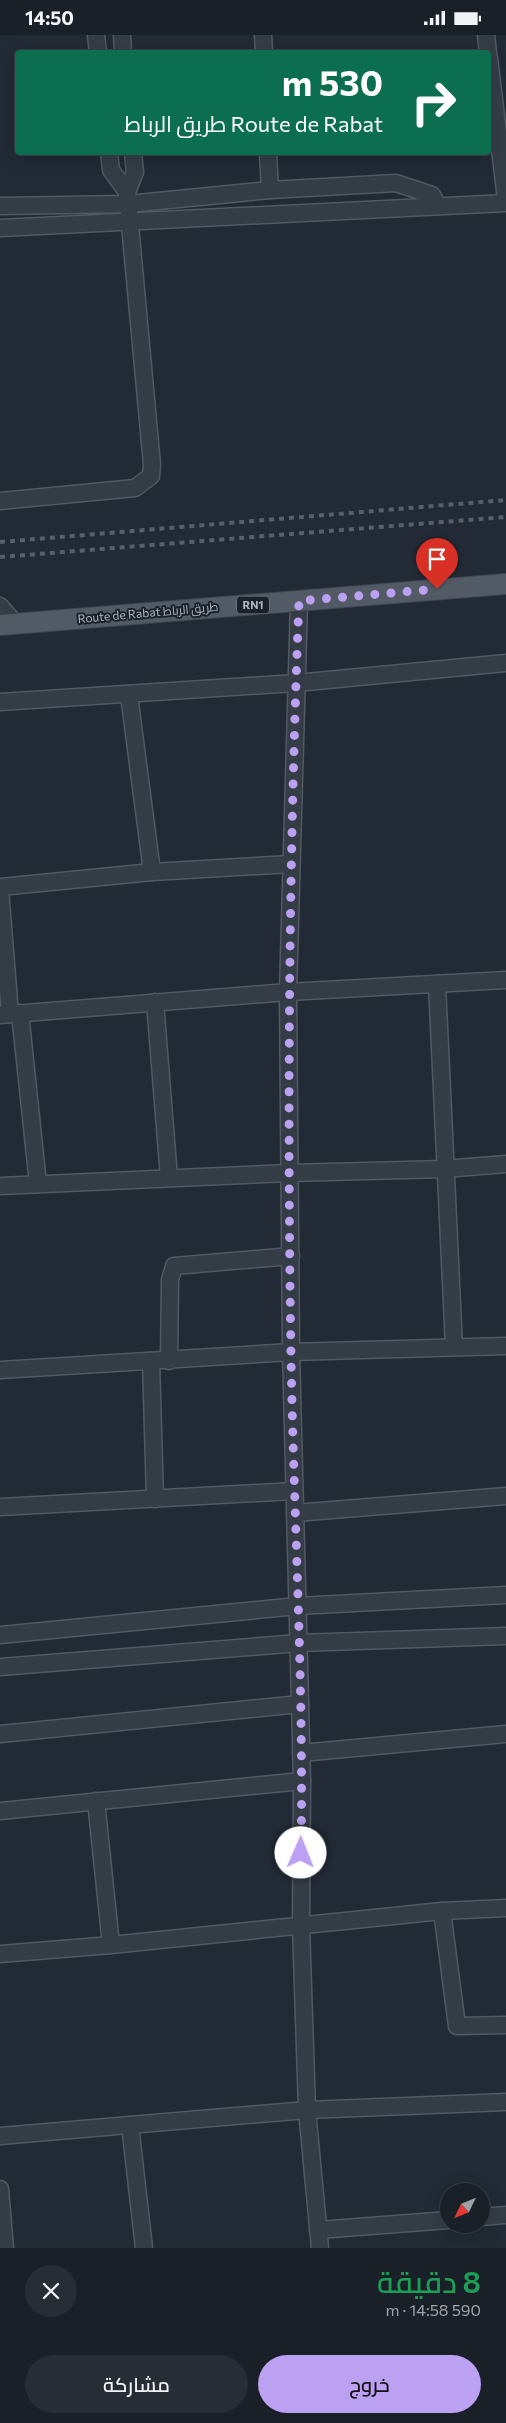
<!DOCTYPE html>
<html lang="ar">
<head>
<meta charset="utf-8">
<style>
	body { margin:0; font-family:Commissioner,Cairo,sans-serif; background:#262d34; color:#f1f3f6; direction:rtl; height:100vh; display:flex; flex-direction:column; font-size:19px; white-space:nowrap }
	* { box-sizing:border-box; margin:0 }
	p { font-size:16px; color:#9fa3a8 }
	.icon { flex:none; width:28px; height:28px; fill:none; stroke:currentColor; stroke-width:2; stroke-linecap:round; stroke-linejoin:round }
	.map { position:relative; height:2213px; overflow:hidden; direction:ltr }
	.drawer { display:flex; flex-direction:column; background:#192028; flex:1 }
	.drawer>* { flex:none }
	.top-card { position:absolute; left:15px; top:15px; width:476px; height:105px; border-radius:5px; box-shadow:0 5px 20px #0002,0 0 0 1px #373e45; direction:rtl; background:#0b6e4f; color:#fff; overflow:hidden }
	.needle { width:32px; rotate:227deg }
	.buttons { position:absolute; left:440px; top:2148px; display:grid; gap:10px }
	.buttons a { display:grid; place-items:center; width:50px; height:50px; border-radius:50%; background:#192028; box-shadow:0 5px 20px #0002,0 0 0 1px #373e45; font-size:25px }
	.pin { position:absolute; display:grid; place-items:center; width:42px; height:42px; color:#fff; margin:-51px -21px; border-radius:50% 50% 50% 0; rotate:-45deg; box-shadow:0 0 5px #0007 }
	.pin .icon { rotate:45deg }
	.me { position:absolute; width:55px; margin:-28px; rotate:1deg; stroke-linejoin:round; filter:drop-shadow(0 0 4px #0008) }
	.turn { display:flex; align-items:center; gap:18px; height:105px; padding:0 25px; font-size:22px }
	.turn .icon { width:65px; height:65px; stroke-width:2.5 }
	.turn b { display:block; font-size:35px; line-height:42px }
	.round { display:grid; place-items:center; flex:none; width:52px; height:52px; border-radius:26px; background:#262d34 }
	.overview { display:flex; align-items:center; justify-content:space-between; height:85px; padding:0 25px }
	h1 { font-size:30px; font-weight:600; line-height:38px; color:#1e9e55 }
	.action { display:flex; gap:10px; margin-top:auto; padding:10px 25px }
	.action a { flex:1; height:58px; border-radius:30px; background:#bca0f2; color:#111; font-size:20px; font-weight:600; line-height:58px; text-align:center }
	.action a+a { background:#262d34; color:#f1f3f6 }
	.status { display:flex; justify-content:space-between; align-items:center; height:35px; padding:0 25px; background:#192028; direction:ltr }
	.status svg { height:14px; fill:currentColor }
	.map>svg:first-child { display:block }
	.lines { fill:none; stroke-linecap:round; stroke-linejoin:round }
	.minor-casing { stroke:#515a63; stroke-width:19 }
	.major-casing { stroke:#3d454f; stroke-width:22 }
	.minor { stroke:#343c45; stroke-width:16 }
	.major { stroke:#525b65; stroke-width:20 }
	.rail { stroke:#56606c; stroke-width:4; stroke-dasharray:5 5; stroke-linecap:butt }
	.route { stroke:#bca0f2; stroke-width:9; stroke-dasharray:0 16.2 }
	.labels { text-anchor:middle; stroke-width:4; stroke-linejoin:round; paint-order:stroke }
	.shield { fill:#1a212a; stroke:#828a94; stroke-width:1 }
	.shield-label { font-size:11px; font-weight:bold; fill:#aeb7c2 }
	.street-label { font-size:12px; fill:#aeb7c2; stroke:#1a212a }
</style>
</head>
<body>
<div class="status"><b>14:50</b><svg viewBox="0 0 49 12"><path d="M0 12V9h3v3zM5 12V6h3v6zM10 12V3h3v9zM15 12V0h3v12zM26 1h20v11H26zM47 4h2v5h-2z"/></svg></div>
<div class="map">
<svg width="506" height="2213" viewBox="0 0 506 2213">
	<rect width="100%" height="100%" fill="#212a35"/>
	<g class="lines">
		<g class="minor-casing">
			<g id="minor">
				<path d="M96,0L98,18"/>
				<path d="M122,0L123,18"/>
				<path d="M263,0L264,18"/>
				<path d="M486,0L488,18"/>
				<path d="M489,23L506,164"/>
				<path d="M109,118L111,135L127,157"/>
				<path d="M270,155L396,148L432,160L438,171"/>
				<path d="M0,171L128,169L270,155L268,118"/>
				<path d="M0,193L506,168"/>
				<path d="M0,466L135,453L151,441L152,430L127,157L135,137L133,118"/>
				<path d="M299,566L288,957L291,1317L302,1746L301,1891L307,2075L320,2213"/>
				<path d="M0,571L16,589"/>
				<path d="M129,660L152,837"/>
				<path d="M0,667L296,648L506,628"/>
				<path d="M0,852L152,837L291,829"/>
				<path d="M0,854L10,979"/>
				<path d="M437,949L454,1312"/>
				<path d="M155,967L169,1143"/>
				<path d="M20,978L38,1149"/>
				<path d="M0,980L288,957L506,945"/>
				<path d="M0,1151L290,1138L444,1134L506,1129"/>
				<path d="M151,1326L155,1464"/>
				<path d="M169,1326L170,1245L174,1231L291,1221"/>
				<path d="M0,1335L291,1317L506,1311"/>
				<path d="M0,1472L294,1456"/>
				<path d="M295,1478L506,1461"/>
				<path d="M0,1600L298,1571L506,1560"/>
				<path d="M0,1632L299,1608L506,1601"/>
				<path d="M0,1699L300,1669"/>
				<path d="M301,1718L506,1699"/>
				<path d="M96,1766L111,1910"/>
				<path d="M0,1776L302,1746"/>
				<path d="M442,1876L457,1991L506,1990"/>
				<path d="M0,1919L111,1910L442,1876L506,1873"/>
				<path d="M130,2090L144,2213"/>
				<path d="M0,2101L307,2075L506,2067"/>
				<path d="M0,2154L5,2213"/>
				<path d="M481,2182L506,2180"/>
				<path d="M318,2195L449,2185"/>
			</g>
		</g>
		<g class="major-casing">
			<path id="major" d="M0,590L506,549"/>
		</g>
		<use href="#minor" class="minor"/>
		<use href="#major" class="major"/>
		<g class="rail">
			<path d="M0,507L506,465"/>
			<path d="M0,522L506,482"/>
		</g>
	</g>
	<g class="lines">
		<path class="route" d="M301,1818C304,1653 294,1487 291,1321C287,1069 289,817 299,566L437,554"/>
	</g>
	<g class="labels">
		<rect class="shield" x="237" y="561.5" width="32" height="17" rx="4"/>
		<g class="shield-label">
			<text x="253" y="574">RN1</text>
		</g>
		<g class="street-label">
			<text transform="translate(148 578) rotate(-5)" y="4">Route de Rabat طريق الرباط</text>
		</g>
	</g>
</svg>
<div class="buttons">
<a><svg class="needle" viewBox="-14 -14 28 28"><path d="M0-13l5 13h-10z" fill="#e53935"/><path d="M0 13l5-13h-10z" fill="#9fa3a8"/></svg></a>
</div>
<div class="pin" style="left:437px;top:554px;background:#d93025"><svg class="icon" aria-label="arrive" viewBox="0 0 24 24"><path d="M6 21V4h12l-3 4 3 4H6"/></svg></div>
<svg class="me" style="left:301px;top:1818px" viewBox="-20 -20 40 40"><circle r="19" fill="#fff"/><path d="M0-13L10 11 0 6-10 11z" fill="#bca0f2"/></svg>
<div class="top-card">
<div class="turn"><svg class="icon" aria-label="right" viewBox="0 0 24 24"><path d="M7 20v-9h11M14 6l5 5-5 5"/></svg><div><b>530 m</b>Route de Rabat طريق الرباط</div></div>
</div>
</div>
<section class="drawer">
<div class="overview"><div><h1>8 دقيقة</h1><p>590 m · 14:58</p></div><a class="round"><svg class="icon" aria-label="close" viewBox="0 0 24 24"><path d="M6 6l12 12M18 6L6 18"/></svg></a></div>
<div class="action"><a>خروج</a><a>مشاركة</a></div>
</section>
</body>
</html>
